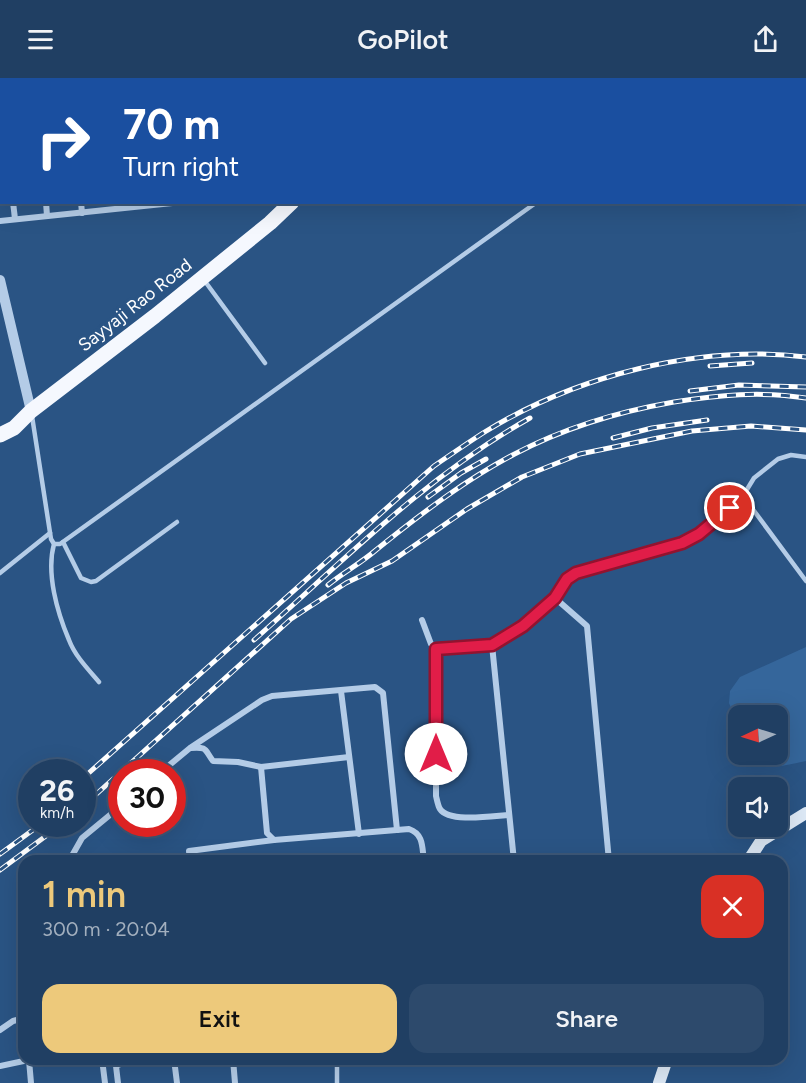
<!DOCTYPE html>
<html lang="en">
<head>
<meta charset="utf-8">
<style>
	body { margin:0; font-family:Figtree,sans-serif; background:#2d4a6c; color:#f1f3f6; height:100vh; display:flex; flex-direction:column; font-size:22px; white-space:nowrap }
	* { box-sizing:border-box; margin:0 }
	p { font-size:20px; color:#a2afbe }
	.icon { flex:none; width:33px; height:33px; fill:none; stroke:currentColor; stroke-width:2; stroke-linecap:round; stroke-linejoin:round }
	.map { position:relative; flex:1; overflow:hidden }
	.side { position:absolute; left:18px; top:777px; width:770px; height:210px; display:flex; flex-direction:column; background:#203f63; border-radius:18px; box-shadow:0 6px 24px #0002,0 0 0 2px #3d5878 }
	.side>* { flex:none }
	.banner { position:absolute; left:0px; top:0px; width:807px; height:126px; box-shadow:0 6px 24px #0002,0 0 0 2px #3d5878; background:#1a4fa0; color:#fff; overflow:hidden }
	.needle { width:39px; rotate:266deg }
	.controls { position:absolute; left:728px; top:627px; display:grid; gap:12px }
	.controls a { display:grid; place-items:center; width:60px; height:60px; border-radius:12px; background:#203f63; box-shadow:0 6px 24px #0002,0 0 0 2px #3d5878; font-size:30px }
	.speed { position:absolute; left:18px; top:681px; display:flex; gap:12px; font-size:30px; font-weight:700; text-align:center }
	.speed>* { display:grid; place-content:center; width:78px; height:78px; border-radius:50%; background:#203f63; box-shadow:0 6px 24px #0002,0 0 0 2px #3d5878; line-height:1 }
	.speed small { font-size:15px; font-weight:400 }
	.speed .limit { border:9px solid #d22; background:#fff; color:#111 }
	.pin { position:absolute; display:grid; place-items:center; width:51px; height:51px; color:#fff; margin:-26px; border:3px solid #fff; border-radius:50%; box-shadow:0 2px 6px #0007 }
	.me { position:absolute; width:66px; margin:-33px; rotate:0deg; stroke-linejoin:round; filter:drop-shadow(0 0 4px #0008) }
	.turn { display:flex; align-items:center; gap:21px; height:126px; padding:0 24px; font-size:27px }
	.turn .icon { width:78px; height:78px; stroke-width:2.5 }
	.turn b { display:block; font-size:42px; line-height:51px }
	.round { display:grid; place-items:center; flex:none; width:63px; height:63px; border-radius:18px; background:#2d4a6c }
	.overview { display:flex; align-items:center; justify-content:space-between; height:102px; padding:0 24px }
	h1 { font-size:36px; font-weight:600; line-height:45px; color:#edc97b }
	.primary-button { display:flex; gap:12px; margin-top:auto; padding:12px 24px }
	.primary-button a { flex:1; height:69px; border-radius:18px; background:#edc97b; color:#111; font-size:24px; font-weight:600; line-height:69px; text-align:center }
	.primary-button a+a { background:#2d4a6c; color:#f1f3f6 }
	header { display:flex; justify-content:space-between; align-items:center; height:78px; padding:0 24px; background:#203f63; font-size:27px; font-weight:600 }
	.map>svg:first-child { display:block }
	.green { fill:#35669b }
	.lines { fill:none; stroke-linecap:round; stroke-linejoin:round }
	.service { stroke:#b4cce7; stroke-width:4.5 }
	.minor { stroke:#b4cce7; stroke-width:6 }
	.tertiary { stroke:#b4cce7; stroke-width:10 }
	.secondary { stroke:#dde9f6; stroke-width:12 }
	.primary { stroke:#f5f8fe; stroke-width:15 }
	.rail-casing { stroke:#fff; stroke-width:5 }
	.rail { stroke:#2a5484; stroke-width:3; stroke-dasharray:9; stroke-linecap:butt }
	.route-casing { stroke:#92132f; stroke-width:15 }
	.route { stroke:#e11d48; stroke-width:10 }
	.labels { text-anchor:middle; stroke-width:6; stroke-linejoin:round; paint-order:stroke }
	.street-label { font-size:18px; fill:#fff; stroke:#2a5484 }
</style>
</head>
<body>
<header><svg class="icon" aria-label="menu" viewBox="0 0 24 24"><path d="M4 6h16M4 12h16M4 18h16"/></svg>GoPilot<svg class="icon" aria-label="share" viewBox="0 0 24 24"><path d="M12 15V3M7 8l5-5 5 5M5 13v7h14v-7"/></svg></header>
<div class="map">
<svg width="806" height="1005" viewBox="0 0 806 1005">
	<rect width="100%" height="100%" fill="#2a5484"/>
	<path class="green" d="M806,569V683C785,687 767,695 751,677L777,676V638H738V646L729,625L730,613L740,599Z"/>
	<g class="lines">
		<g class="service">
			<path d="M666,0L667,2"/>
			<path d="M204,202L265,285"/>
			<path d="M32,338L51,461L54,466C46,495 57,534 69,562C75,578 88,591 99,604"/>
			<path d="M743,418L806,503"/>
			<path d="M63,464L81,500L91,504L96,503L177,444"/>
			<path d="M54,466H60L537,124"/>
			<path d="M0,495L50,455"/>
			<path d="M555,520L561,507L576,495L682,465L718,441L743,418L754,400L778,381L791,377L806,379"/>
			<path d="M337,981V1005"/>
		</g>
		<g class="minor">
			<path d="M34,0V2"/>
			<path d="M68,0V2"/>
			<path d="M99,0V2"/>
			<path d="M129,0L130,2"/>
			<path d="M163,0L164,2"/>
			<path d="M195,0V2"/>
			<path d="M227,0V2"/>
			<path d="M267,0V2"/>
			<path d="M306,0V2"/>
			<path d="M0,5L2,17"/>
			<path d="M0,45H2"/>
			<path d="M13,124L15,141"/>
			<path d="M46,124L47,138"/>
			<path d="M81,124L82,135"/>
			<path d="M0,143L182,124"/>
			<path d="M422,542L431,566L439,572L492,567L523,548L555,520L587,548L609,783"/>
			<path d="M492,567L514,783"/>
			<path d="M436,571V718C437,722 438,728 440,731C449,745 493,738 509,737"/>
			<path d="M341,613L359,756"/>
			<path d="M191,670C208,669 204,671 213,683L238,684L261,689L349,679"/>
			<path d="M261,689L267,755L274,762L409,751C424,756 422,770 424,783"/>
			<path d="M161,694L190,670L262,622L272,618L375,609L383,615L397,752"/>
			<path d="M69,783L82,760L122,727"/>
			<path d="M190,783L189,773L274,762"/>
			<path d="M0,952L13,943L24,940"/>
			<path d="M102,981L105,1005"/>
			<path d="M174,981L177,1005"/>
			<path d="M233,981L235,1005"/>
			<path d="M29,982L31,1005"/>
			<path d="M0,988L33,981"/>
			<path d="M118,1005L116,988L131,981"/>
		</g>
		<path class="tertiary" d="M0,202L31,333"/>
		<g class="secondary">
			<path d="M748,783L761,763L806,735"/>
			<path d="M659,1005L667,981"/>
		</g>
		<g class="primary">
			<path d="M432,2L444,0"/>
			<path d="M0,357L14,350L31,333L155,238L270,145L292,124"/>
		</g>
		<g class="rail-casing">
			<g id="rail">
				<path d="M710,288L752,285"/>
				<path d="M690,313L739,307L806,309"/>
				<path d="M613,360L652,350L707,342"/>
				<path d="M428,419L461,395L486,381"/>
				<path d="M328,507C344,494 361,485 376,472C475,392 546,346 674,324C718,317 761,313 806,320"/>
				<path d="M254,562C342,484 426,398 530,340"/>
				<path d="M82,701L434,388C450,377 466,366 483,355C575,298 698,266 806,279"/>
				<path d="M82,729L291,541L346,505L392,483L467,431L522,399L580,376L692,353L751,348L806,352"/>
				<path d="M0,776L41,746"/>
				<path d="M0,792L62,746"/>
			</g>
		</g>
		<use href="#rail" class="rail"/>
	</g>
	<g class="lines">
		<g class="route-casing">
			<path id="route" d="M436,676V571L492,567L523,548L555,520L567,501L576,495L682,465L699,456L730,430"/>
		</g>
		<use href="#route" class="route"/>
	</g>
	<g class="labels">
		<g class="street-label">
			<text transform="translate(135 227) rotate(-38)" y="6">Sayyaji Rao Road</text>
		</g>
	</g>
</svg>
<div class="controls">
<a><svg class="needle" viewBox="-14 -14 28 28"><path d="M0-13l5 13h-10z" fill="#e53935"/><path d="M0 13l5-13h-10z" fill="#a2afbe"/></svg></a>
<a><svg class="icon" aria-label="sound" viewBox="0 0 24 24"><path d="M4 9h4l5-4v14l-5-4H4zM17 9q2 3 0 6"/></svg></a>
</div>
<div class="speed"><div>26<small>km/h</small></div><div class="limit">30</div></div>
<div class="pin" style="left:730px;top:430px;background:#d93025"><svg class="icon" aria-label="arrive" viewBox="0 0 24 24"><path d="M6 21V4h12l-3 4 3 4H6"/></svg></div>
<svg class="me" style="left:436px;top:676px" viewBox="-20 -20 40 40"><circle r="19" fill="#fff"/><path d="M0-13L10 11 0 6-10 11z" fill="#e11d48"/></svg>
<div class="banner">
<div class="turn"><svg class="icon" aria-label="right" viewBox="0 0 24 24"><path d="M7 20v-9h11M14 6l5 5-5 5"/></svg><div><b>70 m</b>Turn right</div></div>
</div>
<section class="side">
<div class="overview"><div><h1>1 min</h1><p>300 m · 20:04</p></div><a class="round" style="background:#d93025;color:#fff"><svg class="icon" aria-label="close" viewBox="0 0 24 24"><path d="M6 6l12 12M18 6L6 18"/></svg></a></div>
<div class="primary-button"><a>Exit</a><a>Share</a></div>
</section>
</div>
</body>
</html>
